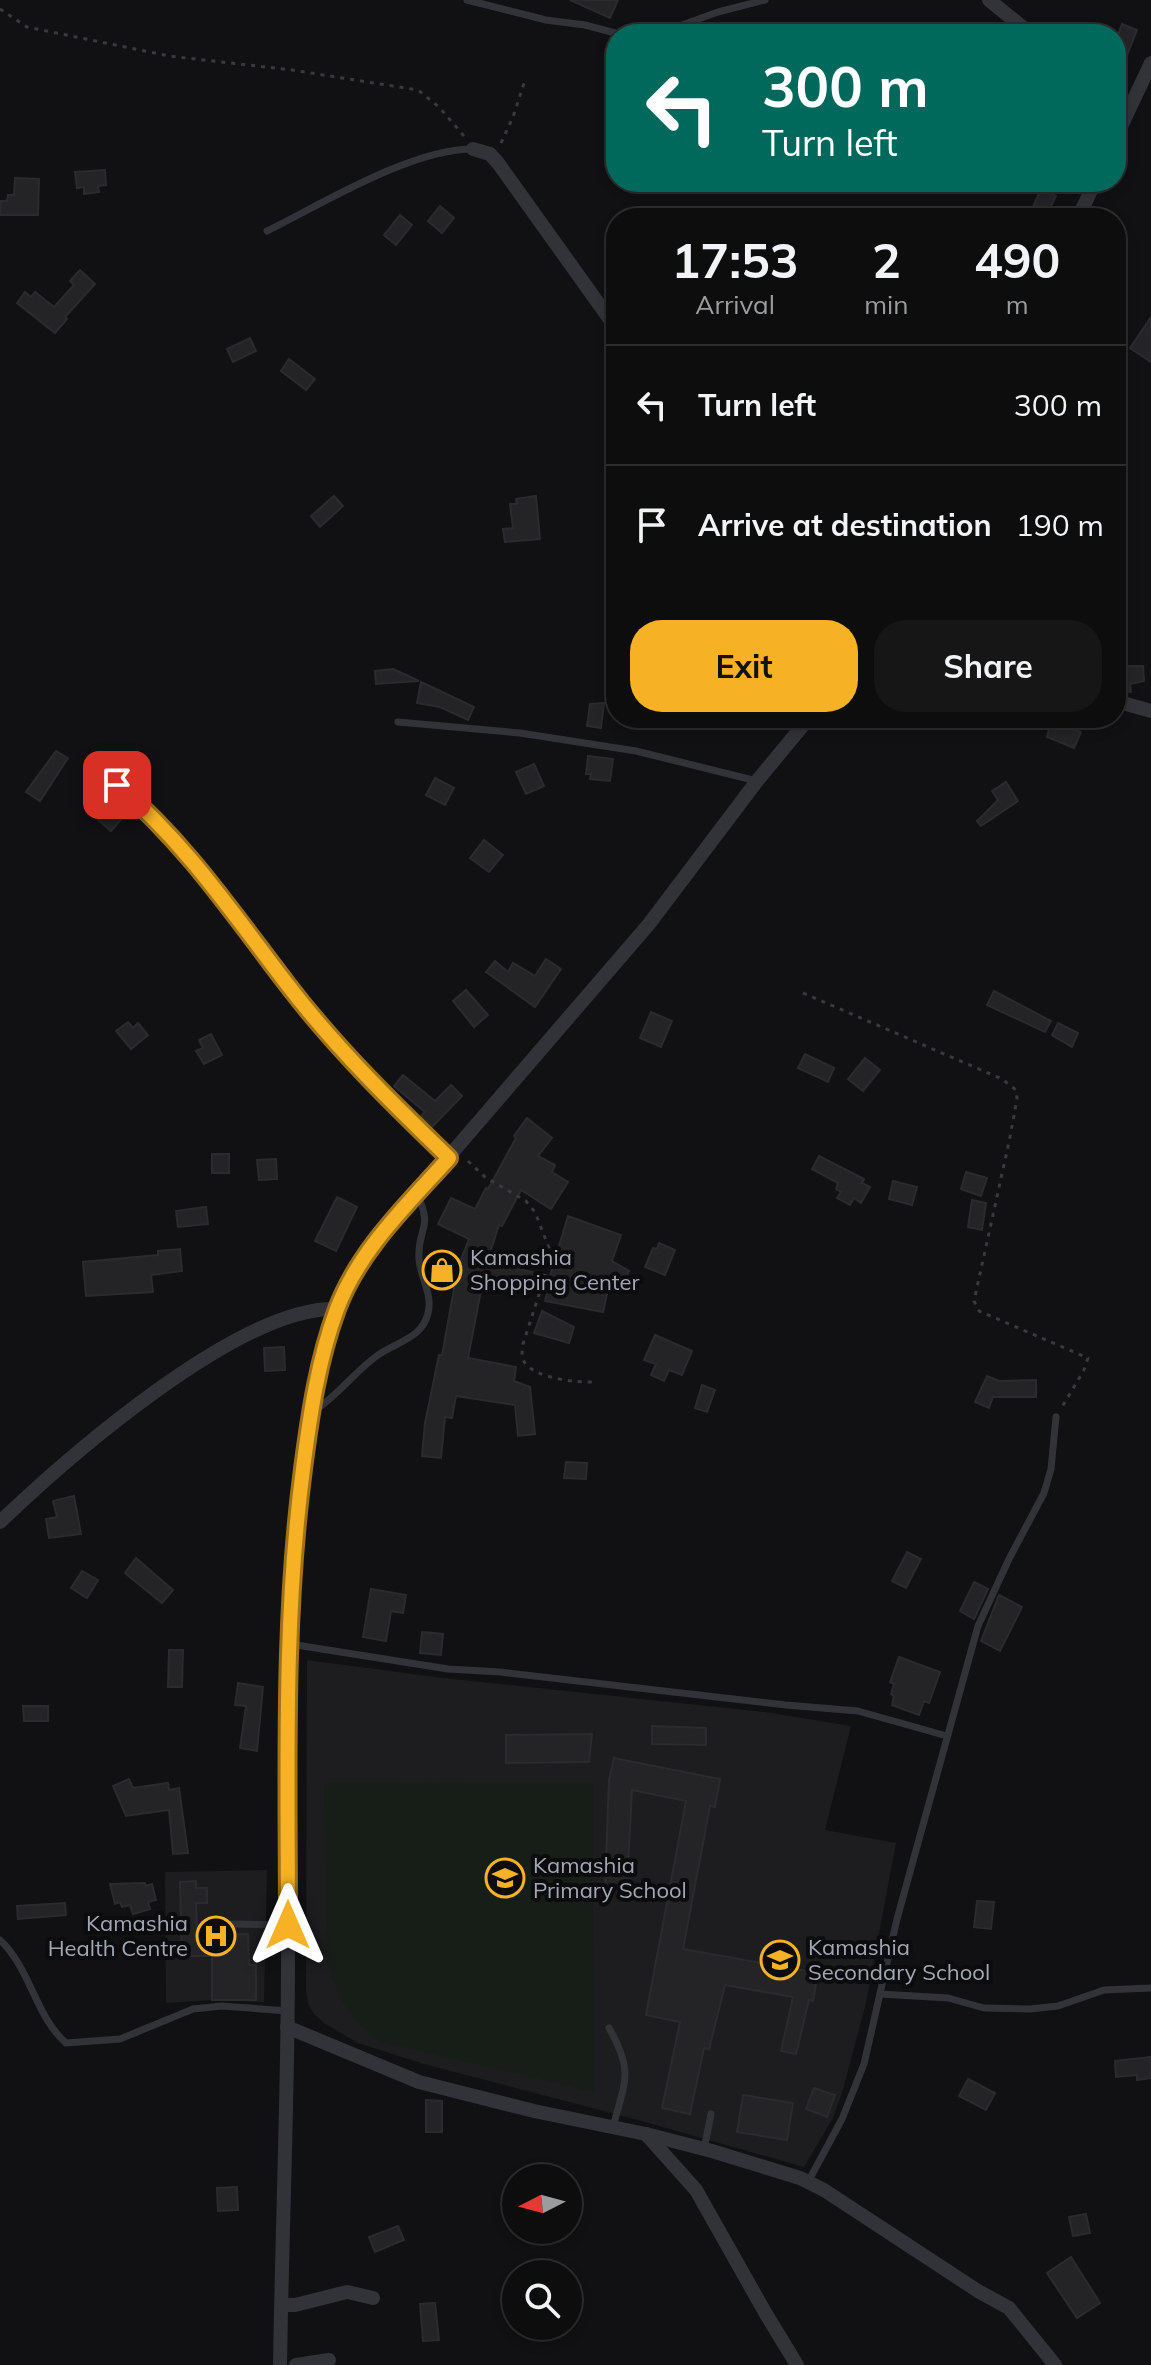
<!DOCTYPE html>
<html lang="en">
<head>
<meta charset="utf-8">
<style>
	body { margin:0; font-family:Mulish,sans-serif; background:#161617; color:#f1f3f6; height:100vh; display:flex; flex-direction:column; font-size:30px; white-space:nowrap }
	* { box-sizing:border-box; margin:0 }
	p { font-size:26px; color:#9a9c9e }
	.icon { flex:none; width:44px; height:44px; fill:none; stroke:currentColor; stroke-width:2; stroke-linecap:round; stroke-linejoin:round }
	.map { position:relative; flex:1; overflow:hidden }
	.side { position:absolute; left:606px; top:208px; width:520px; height:520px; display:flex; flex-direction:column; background:#0d0d0e; border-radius:32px; box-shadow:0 4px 12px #0003,0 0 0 2px #2d2d2e }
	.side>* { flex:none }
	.top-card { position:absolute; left:606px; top:24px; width:520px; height:168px; border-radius:32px; box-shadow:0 4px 12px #0003,0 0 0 2px #2d2d2e; background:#00695c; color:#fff; overflow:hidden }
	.needle { width:52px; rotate:264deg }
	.tools { position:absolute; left:502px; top:2164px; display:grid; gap:16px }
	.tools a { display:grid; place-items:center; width:80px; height:80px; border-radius:50%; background:#0d0d0e; box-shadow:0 4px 12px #0003,0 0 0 2px #2d2d2e; font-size:40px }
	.pin { position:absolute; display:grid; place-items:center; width:68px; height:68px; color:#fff; margin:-34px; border-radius:16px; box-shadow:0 4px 12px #0006 }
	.me { position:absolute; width:88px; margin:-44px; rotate:0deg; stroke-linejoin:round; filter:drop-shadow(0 0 6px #0008) }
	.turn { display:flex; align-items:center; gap:28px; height:168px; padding:0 24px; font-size:36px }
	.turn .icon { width:104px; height:104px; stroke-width:2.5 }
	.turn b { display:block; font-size:56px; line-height:68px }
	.eta { display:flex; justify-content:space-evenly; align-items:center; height:136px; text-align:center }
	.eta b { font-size:48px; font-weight:700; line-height:56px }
	.button { display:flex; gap:16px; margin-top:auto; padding:16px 24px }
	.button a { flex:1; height:92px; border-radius:32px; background:#f6b125; color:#111; font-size:32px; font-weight:700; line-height:92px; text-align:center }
	.button a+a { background:#161617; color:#f1f3f6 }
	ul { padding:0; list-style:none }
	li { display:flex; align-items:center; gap:24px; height:120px; padding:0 24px; border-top:2px solid #2d2d2e }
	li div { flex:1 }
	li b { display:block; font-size:30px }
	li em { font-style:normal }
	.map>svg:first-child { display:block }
	.built { fill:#1d1d20 }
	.green { fill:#171e18 }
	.building { fill:#242427; stroke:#2b2b2f; stroke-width:2 }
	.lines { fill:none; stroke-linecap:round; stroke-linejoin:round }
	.path { stroke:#383a3f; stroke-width:3; stroke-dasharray:4 6; stroke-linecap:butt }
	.service { stroke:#323338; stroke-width:7 }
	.minor { stroke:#323338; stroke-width:14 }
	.route-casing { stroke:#a07318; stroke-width:20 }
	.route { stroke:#f6b125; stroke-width:14 }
	.labels { text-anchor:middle; stroke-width:8; stroke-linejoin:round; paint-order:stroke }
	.poi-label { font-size:22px; fill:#a2a7b4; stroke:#0c0c0e; text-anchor:start }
</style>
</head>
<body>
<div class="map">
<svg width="1151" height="2365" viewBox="0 0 1151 2365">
	<rect width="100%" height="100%" fill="#111113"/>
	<g class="built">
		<path d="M307,1660L443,1678L765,1712L851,1726L825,1830L896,1843L866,2003L842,2093L833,2118L804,2167L638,2120L424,2064L358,2043L324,2023L314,2014L308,2004L306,1989Z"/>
		<path d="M267,1870L264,2002L212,2000L166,2003L165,1872Z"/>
	</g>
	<path class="green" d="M593,1782L594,2092L379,2041C350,2020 335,1994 327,1960L324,1783Z"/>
	<g class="building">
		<path d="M570,0H618L610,18Z"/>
		<path d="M1122,24L1137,30L1117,80L1116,40Z"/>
		<path d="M105,170L106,185L98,186L99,192L84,194V187L77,188L75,172Z"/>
		<path d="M15,178L39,179L38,215H0L1,201H7L8,195H14Z"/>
		<path d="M1041,189L1056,196L1045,218H1028Z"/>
		<path d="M440,206L454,218L442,233L428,221Z"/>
		<path d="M400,215L412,225L396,245L384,235Z"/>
		<path d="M80,270L95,284L65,317L67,319L55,333L17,303L25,292L31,297L35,292L54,307L74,285L70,281Z"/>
		<path d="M1151,317V362L1130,348Z"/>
		<path d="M250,338L256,351L233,362L227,349Z"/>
		<path d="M289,359L315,379L306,390L281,371Z"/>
		<path d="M334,496L343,506L320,527L311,516Z"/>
		<path d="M536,496L540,539L505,542L503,529L513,528L510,504H517L516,499Z"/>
		<path d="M1116,666H1143L1144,681L1130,684L1131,692L1116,691Z"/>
		<path d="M393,669L419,681L376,684L375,671Z"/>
		<path d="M421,682L474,707L468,720L440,707L417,703Z"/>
		<path d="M604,703L601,728L587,726L590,704Z"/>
		<path d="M1052,718H1070L1067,727L1081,732L1074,748L1047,737Z"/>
		<path d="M56,751L68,758L40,801L26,792Z"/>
		<path d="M588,756L613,759L610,781L590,779L591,774H586Z"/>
		<path d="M534,764L544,786L526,794L516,772Z"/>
		<path d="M435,778L454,788L445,805L426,795Z"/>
		<path d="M1006,782L1018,801L981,826L977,821L998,800L992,791Z"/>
		<path d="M98,794L126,814L111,831L98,820L103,814L89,805Z"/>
		<path d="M484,840L503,855L489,872L470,858Z"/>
		<path d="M546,959L561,969L535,1007L486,972L495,961L508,972L513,963L535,976Z"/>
		<path d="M466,990L488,1015L474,1027L453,1001Z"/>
		<path d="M994,991L1051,1021L1045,1032L987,1005Z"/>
		<path d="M651,1012L672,1021L661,1047L640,1038Z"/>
		<path d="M128,1022L133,1028L138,1023L148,1035L131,1049L116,1031Z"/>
		<path d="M1058,1023L1078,1033L1072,1047L1052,1035Z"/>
		<path d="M211,1034L222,1055L204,1064L196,1051L203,1048L199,1040Z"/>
		<path d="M805,1054L834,1068L828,1082L798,1068Z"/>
		<path d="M865,1058L880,1070L863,1091L848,1079Z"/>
		<path d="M403,1075L435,1101L451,1085L462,1096L432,1127L421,1116L425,1112L394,1086Z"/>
		<path d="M527,1118L552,1138L538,1156L555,1165L552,1172L568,1182L551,1209L521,1190L502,1226L499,1225L487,1262L550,1276L568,1216L621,1235L612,1261L629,1271L621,1290L609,1285L603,1312L545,1301L548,1289L484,1275L468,1358L516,1367L514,1381L530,1387L535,1434L518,1436L515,1405L456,1396L452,1418L445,1417L441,1458L422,1456L425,1423L439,1355H442L458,1267L469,1239L438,1224L451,1198L475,1209L486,1188L488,1189L516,1138L514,1136Z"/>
		<rect x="212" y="1154" width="17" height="19"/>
		<path d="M819,1156L864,1179L862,1183L870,1187L861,1203L854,1198L850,1205L837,1198L841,1192L836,1189L838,1183L812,1169Z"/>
		<path d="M276,1159L277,1179L259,1180L257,1160Z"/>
		<path d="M966,1172L987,1178L981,1196L961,1189Z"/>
		<path d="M893,1181L917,1187L912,1205L889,1199Z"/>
		<path d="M337,1197L357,1207L336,1251L315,1241Z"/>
		<path d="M972,1200L986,1203L982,1230L968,1227Z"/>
		<path d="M206,1207L208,1224L178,1227L176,1211Z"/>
		<path d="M659,1243L675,1250L665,1275L645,1267L653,1248L657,1249Z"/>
		<path d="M180,1249L182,1271L151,1275L153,1292L86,1296L83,1262L158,1255V1251Z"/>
		<path d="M542,1311L574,1327L569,1343L534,1333Z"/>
		<path d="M655,1335L692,1351L682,1375L669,1370L664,1381L651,1375L656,1364L644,1360Z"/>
		<path d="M284,1347L285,1370L265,1371L264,1348Z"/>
		<path d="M987,1376L999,1381L1036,1380V1397H993L989,1408L975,1402Z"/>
		<path d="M702,1385L715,1390L707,1412L695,1408Z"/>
		<path d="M566,1462L587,1463L586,1479L564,1478Z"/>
		<path d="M74,1496L81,1534L49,1538L46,1519L57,1517L53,1501Z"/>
		<path d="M907,1552L921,1559L906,1588L892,1581Z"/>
		<path d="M136,1558L173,1590L162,1603L125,1573Z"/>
		<path d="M82,1571L98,1580L87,1598L71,1588Z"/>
		<path d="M974,1582L988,1589L974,1619L960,1611Z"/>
		<path d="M371,1589L406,1595L403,1613L391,1611L386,1641L363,1637Z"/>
		<path d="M999,1595L1022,1607L1000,1651L981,1641Z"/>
		<path d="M422,1632L443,1634L441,1655L420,1653Z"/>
		<path d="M169,1650H183L182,1687H168Z"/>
		<path d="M899,1657L940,1672L929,1703L924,1701L919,1715L892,1705L894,1696L891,1694L894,1684L890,1682Z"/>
		<path d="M238,1683L263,1687L257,1751L240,1748L246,1706L235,1705Z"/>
		<path d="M23,1706H48V1721H24Z"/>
		<path d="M652,1726L706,1728V1745L652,1744Z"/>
		<path d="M592,1734L589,1762L506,1763V1735Z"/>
		<path d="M614,1758L720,1779L715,1807L710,1806L683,1949L818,1973L813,2001L809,2000L796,2054L781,2051L793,1997L725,1985L709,2049L704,2048L690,2114L662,2108L680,2022L646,2015L686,1801L632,1790L627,1887L605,1886L609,1780Z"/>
		<path d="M129,1779L133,1788L168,1783L169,1790L179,1788L188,1853L173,1854L169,1810L126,1816L113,1786Z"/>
		<path d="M196,1881V1888H207V1903H196L197,1935L248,1934L249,1965H256V2000H212V1956H182L180,1882Z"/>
		<path d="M145,1883L146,1886L152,1884L156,1900L148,1902L150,1909L133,1914L130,1905L122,1907L120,1902L115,1904L110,1884Z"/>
		<path d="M977,1901L994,1902L991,1929L974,1927Z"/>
		<path d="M65,1903L66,1915L18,1919L17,1906Z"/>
		<path d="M1151,2057V2078L1137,2080V2075L1116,2077L1115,2061Z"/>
		<path d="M968,2079L995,2093L986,2110L959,2096Z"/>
		<path d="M814,2088L835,2095L827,2117L806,2109Z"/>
		<path d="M743,2095L793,2103L787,2140L737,2132Z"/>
		<path d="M426,2100L442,2101V2132H426Z"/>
		<path d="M237,2187L238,2210L218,2211L217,2188Z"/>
		<path d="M1086,2214L1090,2233L1073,2236L1069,2217Z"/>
		<path d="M398,2226L404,2240L375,2252L369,2237Z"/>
		<path d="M1071,2257L1100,2303L1077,2318L1047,2273Z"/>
		<path d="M435,2303L439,2340L423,2341L420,2304Z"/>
	</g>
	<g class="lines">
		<g class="path">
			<path d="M0,9L27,27L169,56L292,70L418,90L439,107L464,136"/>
			<path d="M501,143L513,117L525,80"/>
			<path d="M803,993L1002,1079L1016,1090L1017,1099L1009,1142L974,1301L979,1311L1088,1358L1084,1370L1062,1407"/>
			<path d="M468,1161L485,1177L526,1201L535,1212L549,1248L544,1279L523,1344C522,1351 521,1357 525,1363C535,1378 578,1383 594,1382"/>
		</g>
		<g class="service">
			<path d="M467,0L546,20L585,25L619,34"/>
			<path d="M657,34L718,12L765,0"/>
			<path d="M267,231C324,203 411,149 473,149"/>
			<path d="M398,722L520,733L636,751L757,781"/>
			<path d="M312,1412C337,1397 354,1372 378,1355C396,1342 423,1338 428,1313C433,1294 420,1277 419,1259C417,1228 434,1229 417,1194"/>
			<path d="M290,1644L448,1669L500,1672L786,1705L858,1711L947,1736"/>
			<path d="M232,1924L288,1925"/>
			<path d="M0,1940C31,1969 35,2016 66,2043L120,2039L193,2009L222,2006L288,2011"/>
			<path d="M880,1994L948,1998L984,2008L1030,2009L1058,2006L1104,1990L1151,1988"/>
			<path d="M609,2028C634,2072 625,2081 613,2127"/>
			<path d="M704,2149L711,2114"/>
			<path d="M808,2182L842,2119L864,2064L897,1919L978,1626L1009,1559L1044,1493L1051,1469L1056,1417"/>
		</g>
		<g class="minor">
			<path d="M989,0L1031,34"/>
			<path d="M1116,137L1151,63"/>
			<path d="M473,149L490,154L498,163L616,328"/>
			<path d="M1078,218L1095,182"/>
			<path d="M1116,701L1151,711"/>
			<path d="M95,766C143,806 186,852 226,901C249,929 268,961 291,989C340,1049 394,1104 449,1158"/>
			<path d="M0,1522C68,1457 241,1305 337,1309"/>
			<path d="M287,2027L419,2082L534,2111L646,2134L712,2151L800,2178L824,2190L978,2291L1009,2308L1055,2365"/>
			<path d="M646,2134L696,2190L766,2314L797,2365"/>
			<path d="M282,2305H295L347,2292L373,2298"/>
			<path d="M280,2365C282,2230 288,2095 288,1960C288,1809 283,1656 299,1506C306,1440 314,1373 337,1310C347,1282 366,1257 383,1233L649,924L757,781L809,718"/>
			<path d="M296,2365L329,2360"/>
		</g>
	</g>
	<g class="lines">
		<g class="route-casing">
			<path id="route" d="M117,785C185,842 234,915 287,984C335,1047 392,1103 449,1158C408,1204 359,1250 337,1309C318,1360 310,1415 303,1469C283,1620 288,1773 288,1925"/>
		</g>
		<use href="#route" class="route"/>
	</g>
	<defs>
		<g id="shop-ring" transform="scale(2)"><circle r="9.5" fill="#0c0c0e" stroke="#f6b125" stroke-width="1.5"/><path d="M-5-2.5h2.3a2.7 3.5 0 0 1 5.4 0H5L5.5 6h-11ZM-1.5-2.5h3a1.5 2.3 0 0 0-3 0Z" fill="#f6b125"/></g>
		<g id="school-ring" transform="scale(2)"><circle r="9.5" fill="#0c0c0e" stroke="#f6b125" stroke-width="1.5"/><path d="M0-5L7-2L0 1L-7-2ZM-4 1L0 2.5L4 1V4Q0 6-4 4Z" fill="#f6b125"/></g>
		<g id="hospital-ring" transform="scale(2)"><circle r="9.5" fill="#0c0c0e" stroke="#f6b125" stroke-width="1.5"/><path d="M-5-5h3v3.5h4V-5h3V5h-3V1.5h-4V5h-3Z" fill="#f6b125"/></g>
	</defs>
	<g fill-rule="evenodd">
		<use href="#shop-ring" x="442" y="1270"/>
		<use href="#school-ring" x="505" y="1878"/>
		<use href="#hospital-ring" x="216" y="1936"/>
		<use href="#school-ring" x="780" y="1960"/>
	</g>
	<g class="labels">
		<g class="poi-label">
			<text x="470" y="1265">Kamashia<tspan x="470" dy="25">Shopping Center</tspan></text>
			<text x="533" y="1873">Kamashia<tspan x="533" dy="25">Primary School</tspan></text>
			<text x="188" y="1931" text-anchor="end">Kamashia<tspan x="188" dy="25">Health Centre</tspan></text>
			<text x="808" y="1955">Kamashia<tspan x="808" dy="25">Secondary School</tspan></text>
		</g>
	</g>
</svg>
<div class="tools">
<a><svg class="needle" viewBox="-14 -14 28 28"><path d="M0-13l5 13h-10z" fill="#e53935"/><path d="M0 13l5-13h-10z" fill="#9a9c9e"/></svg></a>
<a><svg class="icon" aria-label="search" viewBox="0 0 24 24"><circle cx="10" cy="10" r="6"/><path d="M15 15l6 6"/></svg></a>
</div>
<div class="pin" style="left:117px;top:785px;background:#d93025"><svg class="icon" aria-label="arrive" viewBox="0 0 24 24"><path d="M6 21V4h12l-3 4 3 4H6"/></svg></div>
<svg class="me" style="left:288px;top:1925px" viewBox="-20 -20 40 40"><path d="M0-17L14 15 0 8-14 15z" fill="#f6b125" stroke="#fff" stroke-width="4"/></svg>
<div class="top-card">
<div class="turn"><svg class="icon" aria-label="left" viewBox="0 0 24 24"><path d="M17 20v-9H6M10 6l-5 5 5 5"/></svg><div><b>300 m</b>Turn left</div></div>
</div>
<section class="side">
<div class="eta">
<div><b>17:53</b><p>Arrival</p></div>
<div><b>2</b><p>min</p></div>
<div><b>490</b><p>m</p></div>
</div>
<ul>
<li><svg class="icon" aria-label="left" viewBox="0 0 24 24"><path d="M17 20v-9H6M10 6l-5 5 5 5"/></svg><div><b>Turn left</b></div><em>300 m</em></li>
<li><svg class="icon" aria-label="arrive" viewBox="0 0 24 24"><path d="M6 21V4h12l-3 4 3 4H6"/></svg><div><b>Arrive at destination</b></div><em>190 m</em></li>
</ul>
<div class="button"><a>Exit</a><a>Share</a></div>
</section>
</div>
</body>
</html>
